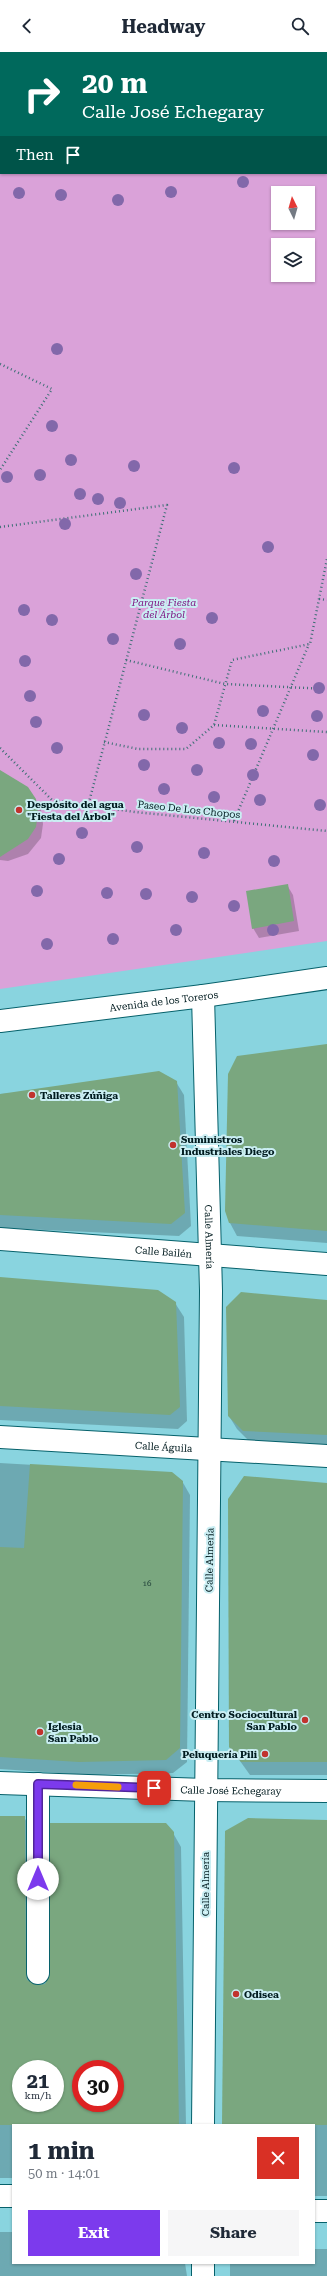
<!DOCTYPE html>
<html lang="en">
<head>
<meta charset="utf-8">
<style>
	body { margin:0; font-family:"Roboto Serif",serif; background:#f6f6f7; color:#1f2937; height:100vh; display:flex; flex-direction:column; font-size:15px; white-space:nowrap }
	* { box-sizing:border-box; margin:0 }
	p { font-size:13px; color:#747a83 }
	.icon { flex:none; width:22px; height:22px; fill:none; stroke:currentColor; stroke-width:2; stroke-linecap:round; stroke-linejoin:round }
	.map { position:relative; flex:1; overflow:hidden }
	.sheet { position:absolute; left:12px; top:2072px; width:303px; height:140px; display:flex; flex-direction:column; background:#fff; border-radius:0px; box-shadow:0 1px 3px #0004 }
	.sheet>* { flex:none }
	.banner { position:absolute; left:0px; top:0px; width:327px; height:122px; box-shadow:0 1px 3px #0004; background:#00695c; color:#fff; overflow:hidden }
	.needle { width:26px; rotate:355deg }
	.tools { position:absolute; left:271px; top:134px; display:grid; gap:8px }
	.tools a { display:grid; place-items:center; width:44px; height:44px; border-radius:0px; background:#fff; box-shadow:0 1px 3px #0004; font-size:20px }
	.speed { position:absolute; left:12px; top:2008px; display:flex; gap:8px; font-size:20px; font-weight:700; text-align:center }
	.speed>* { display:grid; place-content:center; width:52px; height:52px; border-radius:50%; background:#fff; box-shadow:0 1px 3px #0004; line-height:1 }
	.speed small { font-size:10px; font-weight:400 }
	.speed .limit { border:6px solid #d22; background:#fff; color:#111 }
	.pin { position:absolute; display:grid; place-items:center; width:34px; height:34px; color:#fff; margin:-17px; border-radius:8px; box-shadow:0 2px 6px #0006 }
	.me { position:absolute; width:44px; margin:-22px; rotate:0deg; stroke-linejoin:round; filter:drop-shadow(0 0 3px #0008) }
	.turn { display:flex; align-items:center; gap:14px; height:84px; padding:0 16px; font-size:18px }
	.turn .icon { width:52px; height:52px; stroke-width:2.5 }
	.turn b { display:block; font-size:28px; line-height:34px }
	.then { display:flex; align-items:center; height:38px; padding:0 16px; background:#0003; gap:8px; font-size:15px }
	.round { display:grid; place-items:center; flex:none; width:42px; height:42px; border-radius:0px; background:#f6f6f7 }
	.summary { display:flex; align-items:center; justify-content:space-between; height:68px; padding:0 16px }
	h1 { font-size:24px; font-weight:700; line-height:30px }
	.primary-button { display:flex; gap:8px; margin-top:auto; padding:8px 16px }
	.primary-button a { flex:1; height:46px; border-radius:0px; background:#7c3aed; color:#fff; font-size:16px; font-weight:700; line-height:46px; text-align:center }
	.primary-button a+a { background:#f6f6f7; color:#1f2937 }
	header { display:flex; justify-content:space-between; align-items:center; height:52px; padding:0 16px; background:#fff; font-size:18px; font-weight:700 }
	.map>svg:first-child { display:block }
	.green { fill:#daa2d9; fill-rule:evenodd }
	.shadow { fill:#0003; fill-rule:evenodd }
	.building { fill:#7aa77f; fill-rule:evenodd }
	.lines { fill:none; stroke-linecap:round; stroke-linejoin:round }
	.street-casing { stroke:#06616b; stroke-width:24 }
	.primary-casing { stroke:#06616b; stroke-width:24 }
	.path { stroke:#3e6f76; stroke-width:2.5; stroke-dasharray:1 3; stroke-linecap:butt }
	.street { stroke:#fff; stroke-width:22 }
	.primary { stroke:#fff; stroke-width:22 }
	.tree { fill:#8268aa }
	.route-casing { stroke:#51269a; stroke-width:10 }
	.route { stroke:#7c3aed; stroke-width:7 }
	.slow { stroke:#f59e0b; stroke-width:7 }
	.poi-dot { fill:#c1332e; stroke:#caeef3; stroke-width:1.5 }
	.labels { text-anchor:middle; stroke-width:4; stroke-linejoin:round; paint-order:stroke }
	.number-label { font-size:8px; fill:#1e3e37 }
	.park-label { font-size:10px; font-style:italic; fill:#7d0f7f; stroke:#caeef3 }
	.poi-label { font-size:10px; font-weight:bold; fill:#001b1f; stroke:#caeef3; text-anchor:start }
	.street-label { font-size:10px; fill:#001b1f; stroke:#caeef3 }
</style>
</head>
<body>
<header><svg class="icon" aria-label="back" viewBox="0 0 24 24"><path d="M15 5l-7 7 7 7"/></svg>Headway<svg class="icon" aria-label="search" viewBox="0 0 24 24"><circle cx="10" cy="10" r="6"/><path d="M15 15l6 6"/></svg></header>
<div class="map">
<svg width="327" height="2224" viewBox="0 0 327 2224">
	<rect width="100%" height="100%" fill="#89d4df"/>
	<path class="green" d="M0,0H327V889L0,937ZM1,1H326V121H1ZM278,141H308V171H278ZM278,193H308V223H278Z"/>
	<g class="shadow">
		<path d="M0,725L35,748L41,758L43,772L41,786L28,802L8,809L0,808Z"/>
		<path d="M287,833L293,843L299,879L259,886L253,876Z"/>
		<path d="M327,994V1191L237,1184L230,1171Z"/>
		<path d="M176,1030L184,1043L191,1174L179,1184L0,1176V1042Z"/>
		<path d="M0,1226L175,1251L184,1265L187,1369L178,1377L0,1368Z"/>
		<path d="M327,1248V1395L251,1391L237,1377L229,1364Z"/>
		<path d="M0,1411L171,1421L182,1429L190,1443L187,1710L173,1721L87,1723L0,1717Z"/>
		<path d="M327,1432V1723H250L230,1695Z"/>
		<path d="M0,1765H24L32,1779L33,1933L39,1935L49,1928L173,1781L181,1795L186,2073H13V2126H0ZM21,2017H55V2051H21ZM81,2017H115V2051H81Z"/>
		<path d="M327,1769V2144H314V2073H223Z"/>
		<path d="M0,2180H13V2211H185L187,2224H0Z"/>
		<path d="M314,2197H327V2224H230V2211H314Z"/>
	</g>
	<g class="building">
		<path d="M0,718L28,735L36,747L38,761L36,775L28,787L0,805Z"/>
		<path d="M288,832L294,869L252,877L246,839Z"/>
		<path d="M327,992V1179L229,1171L225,1159L228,1022L237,1004Z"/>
		<path d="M159,1019L177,1029L185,1161L171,1172L0,1163V1042Z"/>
		<path d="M0,1225L158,1238L176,1250L180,1355L170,1363L0,1354Z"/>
		<path d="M241,1240L327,1248V1383L243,1379L228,1364L226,1255Z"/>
		<path d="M30,1412L172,1420L183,1429L180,1696L166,1708L79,1710L0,1705V1495L24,1496Z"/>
		<path d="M244,1424L327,1431V1710H241L229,1695L228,1447Z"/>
		<path d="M0,1764H25L26,1921L27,1928L38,1933L45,1932L50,1921V1771H166L174,1780L179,2073H0ZM21,2017H55V2051H21ZM81,2017H115V2051H81Z"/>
		<path d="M248,1766L327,1768V2073H222L225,1779Z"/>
	</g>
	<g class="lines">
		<g class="street-casing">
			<g id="street">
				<path id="s1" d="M203,944L211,1239L203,2073"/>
				<path id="s2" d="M0,1187L327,1212"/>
				<path id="s3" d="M0,1385L327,1404"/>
				<path id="s4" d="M0,1731L205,1738L327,1739"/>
				<path d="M38,1921V1732"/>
				<path d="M0,2144H13"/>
				<path d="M314,2159H327"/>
				<path d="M203,2224V2211"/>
			</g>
		</g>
		<g class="primary-casing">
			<g id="primary">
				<path id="s5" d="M0,969L203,944L327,926"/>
			</g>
		</g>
		<g class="path">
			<path d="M125,0L126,1"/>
			<path d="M326,120H327"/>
			<path d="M0,312L52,337L0,418"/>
			<path d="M0,475L167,453L88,754"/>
			<path d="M319,547L327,548"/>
			<path d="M126,608L225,632L327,637"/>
			<path d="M214,673L327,680"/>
			<path d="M104,690L138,697H186L214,673L232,608L310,592L327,507"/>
			<path d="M0,696L52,748L135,760L327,779"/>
			<path d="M234,769L309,592"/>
		</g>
		<use href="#street" class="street"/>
		<use href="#primary" class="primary"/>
	</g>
	<g class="tree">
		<circle cx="243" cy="130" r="6"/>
		<circle cx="171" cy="140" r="6"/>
		<circle cx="19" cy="141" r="6"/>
		<circle cx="61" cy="143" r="6"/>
		<circle cx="118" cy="148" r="6"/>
		<circle cx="57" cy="297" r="6"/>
		<circle cx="52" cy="374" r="6"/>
		<circle cx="71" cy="408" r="6"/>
		<circle cx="134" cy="414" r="6"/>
		<circle cx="234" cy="416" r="6"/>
		<circle cx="40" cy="423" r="6"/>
		<circle cx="7" cy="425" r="6"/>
		<circle cx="80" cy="442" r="6"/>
		<circle cx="98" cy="447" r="6"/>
		<circle cx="120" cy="451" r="6"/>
		<circle cx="65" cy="472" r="6"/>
		<circle cx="268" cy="495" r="6"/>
		<circle cx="136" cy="522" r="6"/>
		<circle cx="24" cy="558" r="6"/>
		<circle cx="212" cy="566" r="6"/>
		<circle cx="52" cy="568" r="6"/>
		<circle cx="113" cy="587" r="6"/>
		<circle cx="180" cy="592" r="6"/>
		<circle cx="25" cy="609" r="6"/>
		<circle cx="319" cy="636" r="6"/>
		<circle cx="30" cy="644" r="6"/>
		<circle cx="263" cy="659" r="6"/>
		<circle cx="144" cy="663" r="6"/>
		<circle cx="317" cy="664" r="6"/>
		<circle cx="36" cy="670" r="6"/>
		<circle cx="182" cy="676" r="6"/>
		<circle cx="219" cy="691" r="6"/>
		<circle cx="251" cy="692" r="6"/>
		<circle cx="57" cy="696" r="6"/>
		<circle cx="313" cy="703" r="6"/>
		<circle cx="144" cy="713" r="6"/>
		<circle cx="197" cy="718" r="6"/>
		<circle cx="253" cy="723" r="6"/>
		<circle cx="164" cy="737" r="6"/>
		<circle cx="214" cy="745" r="6"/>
		<circle cx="260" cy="748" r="6"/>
		<circle cx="320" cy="753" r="6"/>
		<circle cx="82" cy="781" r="6"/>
		<circle cx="137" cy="795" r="6"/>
		<circle cx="204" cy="801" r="6"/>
		<circle cx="59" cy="807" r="6"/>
		<circle cx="274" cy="809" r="6"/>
		<circle cx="37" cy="839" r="6"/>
		<circle cx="107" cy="841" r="6"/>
		<circle cx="146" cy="842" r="6"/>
		<circle cx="192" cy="845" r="6"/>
		<circle cx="234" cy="854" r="6"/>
		<circle cx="176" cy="878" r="6"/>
		<circle cx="273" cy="878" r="6"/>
		<circle cx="113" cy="887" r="6"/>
		<circle cx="47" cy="892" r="6"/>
	</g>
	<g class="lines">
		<g class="route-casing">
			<path id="route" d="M38,1827V1732L154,1736"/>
		</g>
		<use href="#route" class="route"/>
		<path class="slow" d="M76,1733L118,1735"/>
	</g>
	<g class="poi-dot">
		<circle cx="19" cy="758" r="4"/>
		<circle cx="32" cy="1043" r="4"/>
		<circle cx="173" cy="1093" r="4"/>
		<circle cx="305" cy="1668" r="4"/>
		<circle cx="40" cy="1680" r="4"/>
		<circle cx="265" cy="1702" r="4"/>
		<circle cx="236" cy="1942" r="4"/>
	</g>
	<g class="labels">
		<g class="number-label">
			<text x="147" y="1534">16</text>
		</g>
		<g class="park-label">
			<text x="164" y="554">Parque Fiesta<tspan x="164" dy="12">del Árbol</tspan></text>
		</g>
		<g class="poi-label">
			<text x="27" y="756">Despósito del agua<tspan x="27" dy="12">"Fiesta del Árbol"</tspan></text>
			<text x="40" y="1047">Talleres Zúñiga</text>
			<text x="181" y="1091">Suministros<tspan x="181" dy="12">Industriales Diego</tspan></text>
			<text x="297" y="1666" text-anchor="end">Centro Sociocultural<tspan x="297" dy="12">San Pablo</tspan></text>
			<text x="48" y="1678">Iglesia<tspan x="48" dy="12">San Pablo</tspan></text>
			<text x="257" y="1706" text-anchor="end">Peluquería Pili</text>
			<text x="244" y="1946">Odisea</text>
		</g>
		<g class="street-label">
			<text transform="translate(189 757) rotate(6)" y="4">Paseo De Los Chopos</text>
			<text dy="4" stroke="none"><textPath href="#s5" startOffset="165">Avenida de los Toreros</textPath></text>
			<text dy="4" stroke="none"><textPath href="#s1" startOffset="241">Calle Almería</textPath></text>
			<text dy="4" stroke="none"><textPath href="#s2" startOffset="164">Calle Bailén</textPath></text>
			<text dy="4" stroke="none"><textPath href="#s3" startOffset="164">Calle Águila</textPath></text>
			<text transform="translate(209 1508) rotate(-89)" y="4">Calle Almería</text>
			<text dy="4" stroke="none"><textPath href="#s4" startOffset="231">Calle José Echegaray</textPath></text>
			<text transform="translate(205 1832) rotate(-90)" y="4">Calle Almería</text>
		</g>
	</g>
</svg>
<div class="tools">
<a><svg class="needle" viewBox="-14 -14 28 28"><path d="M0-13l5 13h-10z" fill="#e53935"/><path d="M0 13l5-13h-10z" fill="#747a83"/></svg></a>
<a><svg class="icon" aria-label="layers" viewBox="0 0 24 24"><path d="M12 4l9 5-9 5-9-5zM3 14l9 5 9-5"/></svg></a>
</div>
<div class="speed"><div>21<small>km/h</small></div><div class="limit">30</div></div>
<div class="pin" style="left:154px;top:1736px;background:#d93025"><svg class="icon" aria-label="arrive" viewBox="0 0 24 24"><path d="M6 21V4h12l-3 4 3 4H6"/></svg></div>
<svg class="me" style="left:38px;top:1827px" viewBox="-20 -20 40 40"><circle r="19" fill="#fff"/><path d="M0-13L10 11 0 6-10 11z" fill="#7c3aed"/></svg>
<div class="banner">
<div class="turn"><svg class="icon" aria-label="right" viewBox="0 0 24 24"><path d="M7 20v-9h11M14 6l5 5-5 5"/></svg><div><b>20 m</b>Calle José Echegaray</div></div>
<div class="then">Then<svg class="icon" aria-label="arrive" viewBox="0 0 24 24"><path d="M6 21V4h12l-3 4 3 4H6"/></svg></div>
</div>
<section class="sheet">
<div class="summary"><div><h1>1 min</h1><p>50 m · 14:01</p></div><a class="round" style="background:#d93025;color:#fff"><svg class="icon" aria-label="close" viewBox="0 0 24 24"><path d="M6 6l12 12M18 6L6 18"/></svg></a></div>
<div class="primary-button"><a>Exit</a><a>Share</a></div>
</section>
</div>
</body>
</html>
